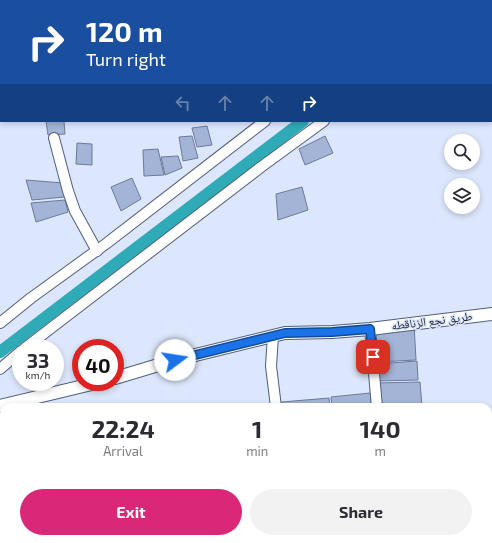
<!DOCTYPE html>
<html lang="en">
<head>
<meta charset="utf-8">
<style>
	body { margin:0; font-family:"Exo 2","Noto Naskh Arabic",sans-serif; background:#f2f2f3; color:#2b2b33; height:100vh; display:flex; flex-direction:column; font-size:15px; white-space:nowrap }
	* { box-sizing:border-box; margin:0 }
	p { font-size:13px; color:#7c7c81 }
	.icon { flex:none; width:22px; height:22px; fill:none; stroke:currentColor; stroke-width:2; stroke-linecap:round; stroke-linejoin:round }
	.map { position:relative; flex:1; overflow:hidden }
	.side { position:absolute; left:0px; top:403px; width:492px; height:140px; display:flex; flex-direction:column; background:#fff; border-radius:12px 12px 0 0; box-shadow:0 2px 6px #0003 }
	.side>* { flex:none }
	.banner { position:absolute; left:0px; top:0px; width:492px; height:122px; box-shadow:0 2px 6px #0003; background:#1a4fa0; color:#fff; overflow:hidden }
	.buttons { position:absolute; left:444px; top:134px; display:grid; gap:8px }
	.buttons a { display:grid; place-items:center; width:36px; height:36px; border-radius:50%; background:#fff; box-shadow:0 2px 6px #0003; font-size:20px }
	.speed { position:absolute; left:12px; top:339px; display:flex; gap:8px; font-size:20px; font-weight:700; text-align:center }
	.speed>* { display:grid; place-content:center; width:52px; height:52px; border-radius:50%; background:#fff; box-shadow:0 2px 6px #0003; line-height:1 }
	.speed small { font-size:10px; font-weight:400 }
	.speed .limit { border:6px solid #d22; background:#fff; color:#111 }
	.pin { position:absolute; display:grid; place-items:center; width:34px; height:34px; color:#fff; margin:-17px; border-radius:8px; box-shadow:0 2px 6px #0006 }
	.me { position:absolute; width:44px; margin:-22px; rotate:76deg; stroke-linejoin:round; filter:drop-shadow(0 0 3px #0008) }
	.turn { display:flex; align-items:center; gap:14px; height:84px; padding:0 20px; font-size:18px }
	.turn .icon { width:52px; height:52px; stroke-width:2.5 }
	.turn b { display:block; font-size:28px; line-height:34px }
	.lanes { display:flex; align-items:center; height:38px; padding:0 20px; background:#0003; justify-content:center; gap:20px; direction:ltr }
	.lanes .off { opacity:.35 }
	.eta { display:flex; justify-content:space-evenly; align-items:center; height:68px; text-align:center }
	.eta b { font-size:24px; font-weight:700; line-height:28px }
	.action { display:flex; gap:8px; margin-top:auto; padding:8px 20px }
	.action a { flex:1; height:46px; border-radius:24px; background:#db2777; color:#fff; font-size:16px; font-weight:700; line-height:46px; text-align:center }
	.action a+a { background:#f2f2f3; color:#2b2b33 }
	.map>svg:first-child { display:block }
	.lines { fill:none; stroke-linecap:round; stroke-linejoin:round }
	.canal { stroke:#2faab7; stroke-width:12 }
	.building { fill:#a3b4d6; stroke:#6c7b9b }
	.minor-casing { stroke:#515f7e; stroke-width:12 }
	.tertiary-casing { stroke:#515f7e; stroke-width:14 }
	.minor { stroke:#fff; stroke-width:10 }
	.tertiary { stroke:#fff; stroke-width:12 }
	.route-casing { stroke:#114b97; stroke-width:10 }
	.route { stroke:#1a73e8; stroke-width:7 }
	.labels { text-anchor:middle; stroke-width:3; stroke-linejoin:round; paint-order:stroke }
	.street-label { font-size:12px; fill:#171d29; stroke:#dce6fc }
</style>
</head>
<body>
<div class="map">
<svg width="492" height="543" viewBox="0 0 492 543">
	<rect width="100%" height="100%" fill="#dce6fc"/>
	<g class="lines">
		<g class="canal">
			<path d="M461,1L462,0"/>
			<path d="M0,352L303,121"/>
		</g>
	</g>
	<g class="building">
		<path d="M46,121H64L65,134L48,135Z"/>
		<path d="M207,126L212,145L197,147L192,128Z"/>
		<path d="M192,136L198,158L183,161L179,137Z"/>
		<path d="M325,136L333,153L305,165L299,149Z"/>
		<path d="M77,143L92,144V165L76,164Z"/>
		<path d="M158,149L164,175L144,176L143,150Z"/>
		<path d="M178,156L182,168L165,175L161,157Z"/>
		<path d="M132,178L141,199L121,211L111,187Z"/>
		<path d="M26,180L63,183L65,197L32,200Z"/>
		<path d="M302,187L308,210L278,220L276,194Z"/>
		<path d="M65,200L68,212L36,222L31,203Z"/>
		<path d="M414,324L416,360L377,362L373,329Z"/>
		<path d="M417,361L418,380L378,381L377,364Z"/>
		<path d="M420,382L422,407H381L377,383Z"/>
		<path d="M370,393L372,407H332L331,397Z"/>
		<path d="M329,398L330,407H282V402Z"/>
		<path d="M258,539H273L274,543H258Z"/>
		<path d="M392,539H432L433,543H392Z"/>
	</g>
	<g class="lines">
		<g class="minor-casing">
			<g id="minor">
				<path d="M419,1L421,0"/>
				<path d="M491,1L492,0"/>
				<path d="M54,138L68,191L75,211L97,251"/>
				<path d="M0,323L31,298L107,243L265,121"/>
				<path d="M370,329L377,407"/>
				<path d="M273,336L271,366L276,407"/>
				<path d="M25,348L261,167L324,121"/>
				<path d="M0,369L21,351"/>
				<path d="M390,539V543"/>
			</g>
		</g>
		<g class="tertiary-casing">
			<g id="tertiary">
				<path d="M115,378L175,360L285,333L332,332L370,329L492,314"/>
				<path d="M0,406L100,382"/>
			</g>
		</g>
		<use href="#minor" class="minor"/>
		<use href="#tertiary" class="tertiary"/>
	</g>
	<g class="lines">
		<g class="route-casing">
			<path id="route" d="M175,360L285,333L332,332L370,329L373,357"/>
		</g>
		<use href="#route" class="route"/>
	</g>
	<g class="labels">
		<g class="street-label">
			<text transform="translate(432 321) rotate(-7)" y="4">طريق نجع الزناقطه</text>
		</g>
	</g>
</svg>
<div class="buttons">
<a><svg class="icon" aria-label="search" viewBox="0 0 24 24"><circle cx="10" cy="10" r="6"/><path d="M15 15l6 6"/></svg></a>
<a><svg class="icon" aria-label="layers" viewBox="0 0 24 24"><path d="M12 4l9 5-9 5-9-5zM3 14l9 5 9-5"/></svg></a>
</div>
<div class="speed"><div>33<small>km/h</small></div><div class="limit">40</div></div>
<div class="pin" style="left:373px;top:357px;background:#d93025"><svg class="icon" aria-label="arrive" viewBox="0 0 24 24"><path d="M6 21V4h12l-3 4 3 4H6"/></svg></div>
<svg class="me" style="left:175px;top:360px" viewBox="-20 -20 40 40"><circle r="19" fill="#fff"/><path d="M0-13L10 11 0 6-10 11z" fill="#1a73e8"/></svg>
<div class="banner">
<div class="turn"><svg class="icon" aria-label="right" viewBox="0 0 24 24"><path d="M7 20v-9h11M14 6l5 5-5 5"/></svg><div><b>120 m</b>Turn right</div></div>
<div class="lanes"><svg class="icon off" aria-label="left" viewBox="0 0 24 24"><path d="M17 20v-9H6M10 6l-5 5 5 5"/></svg><svg class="icon off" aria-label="ahead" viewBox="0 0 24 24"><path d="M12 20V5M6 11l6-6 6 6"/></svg><svg class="icon off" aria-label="ahead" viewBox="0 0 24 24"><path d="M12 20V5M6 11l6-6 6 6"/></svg><svg class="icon" aria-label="right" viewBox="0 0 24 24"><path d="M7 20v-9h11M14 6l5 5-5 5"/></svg></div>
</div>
<section class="side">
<div class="eta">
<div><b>22:24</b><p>Arrival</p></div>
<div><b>1</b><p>min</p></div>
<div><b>140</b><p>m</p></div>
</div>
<div class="action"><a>Exit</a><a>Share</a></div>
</section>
</div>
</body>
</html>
